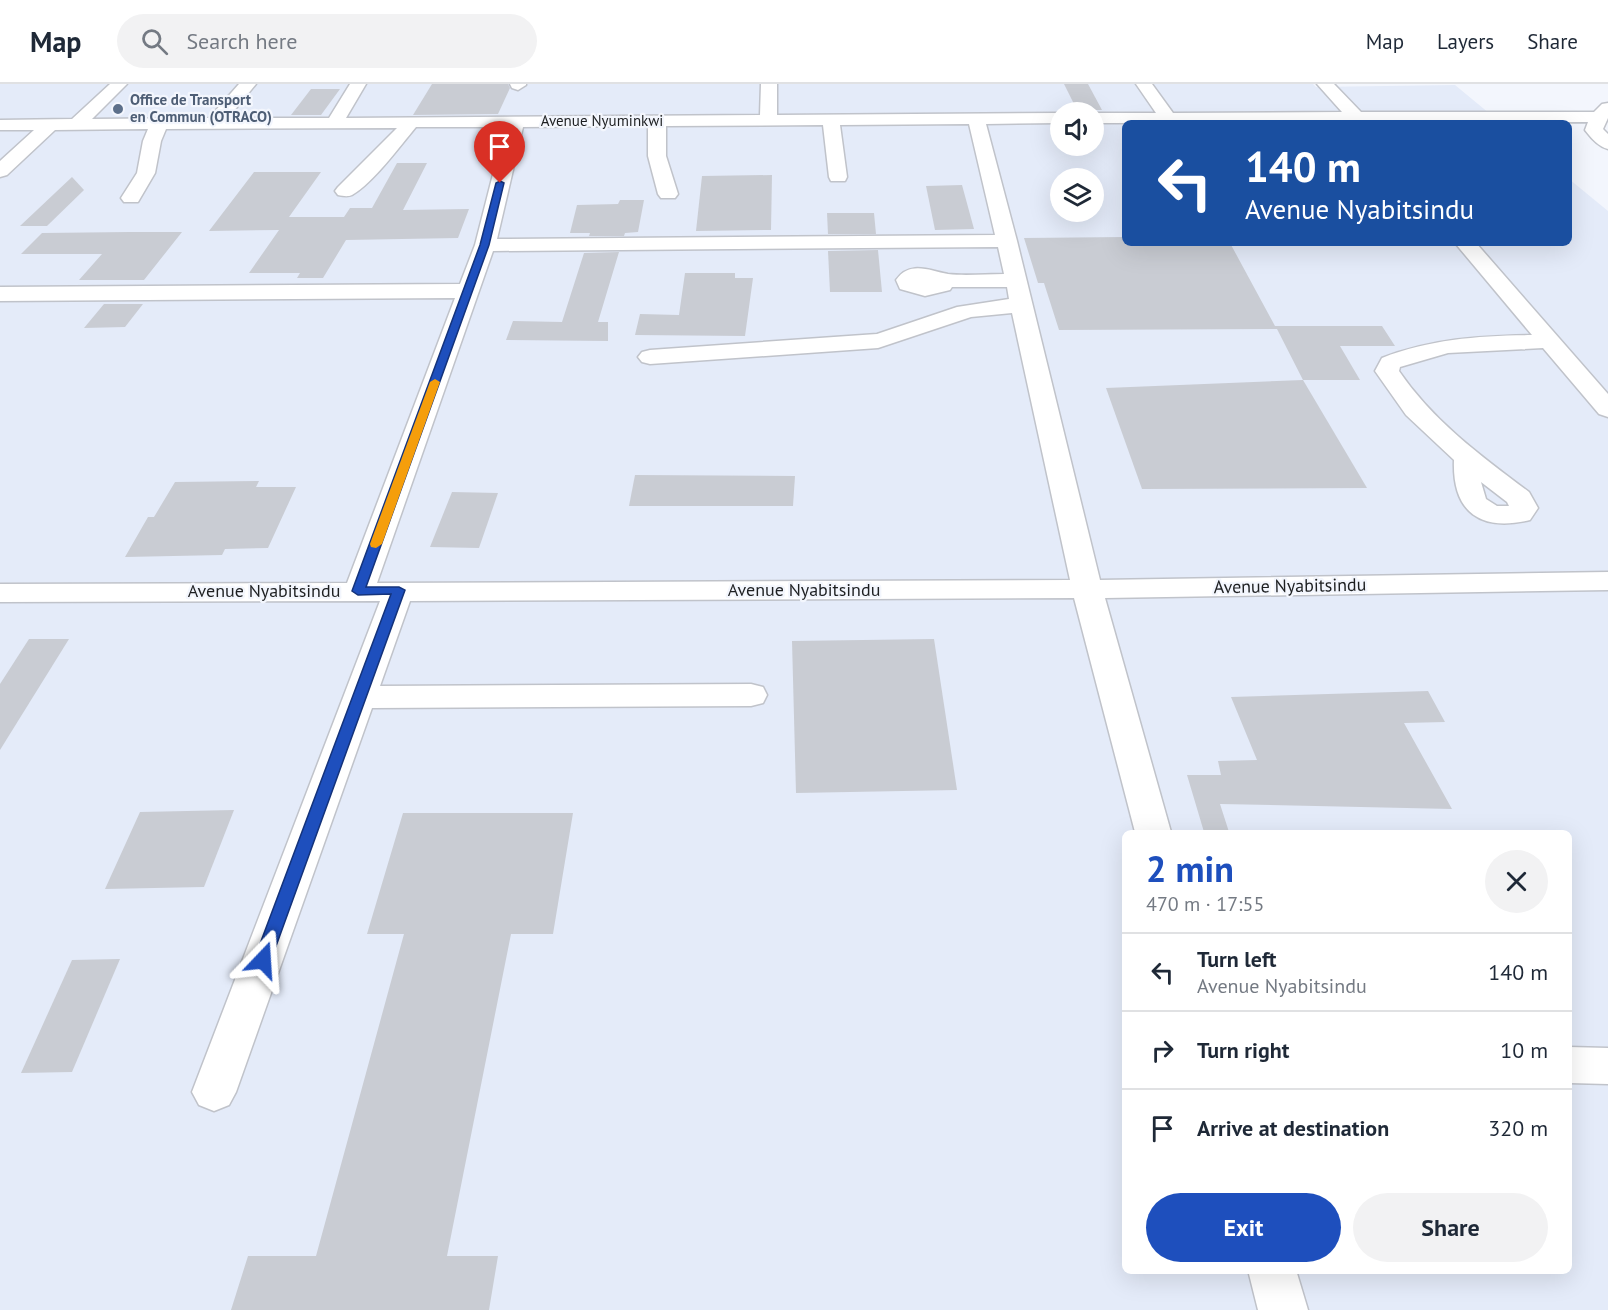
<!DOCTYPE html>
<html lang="en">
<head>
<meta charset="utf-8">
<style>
	body { margin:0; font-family:"PT Sans",sans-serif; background:#f2f2f3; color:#1f2937; height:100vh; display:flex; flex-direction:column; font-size:22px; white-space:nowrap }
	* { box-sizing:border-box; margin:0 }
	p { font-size:20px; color:#747a83 }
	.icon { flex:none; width:33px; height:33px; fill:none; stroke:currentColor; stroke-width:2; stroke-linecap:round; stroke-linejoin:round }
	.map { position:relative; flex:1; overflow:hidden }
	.panel { position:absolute; left:1122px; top:746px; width:450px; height:444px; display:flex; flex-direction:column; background:#fff; border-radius:9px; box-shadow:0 6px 24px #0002 }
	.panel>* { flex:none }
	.top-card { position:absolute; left:1122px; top:36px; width:450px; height:126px; border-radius:9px; box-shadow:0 6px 24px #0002; background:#1a4fa0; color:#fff; overflow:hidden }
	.tools { position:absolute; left:1050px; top:18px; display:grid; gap:12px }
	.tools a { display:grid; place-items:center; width:54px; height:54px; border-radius:50%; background:#fff; box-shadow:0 6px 24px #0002; font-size:30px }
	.pin { position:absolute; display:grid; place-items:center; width:51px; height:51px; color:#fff; margin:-62px -26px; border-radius:50% 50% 50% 0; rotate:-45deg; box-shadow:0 0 6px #0007 }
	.pin .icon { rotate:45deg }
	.me { position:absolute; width:66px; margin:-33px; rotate:20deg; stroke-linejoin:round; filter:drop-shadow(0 0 4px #0008) }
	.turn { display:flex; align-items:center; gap:21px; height:126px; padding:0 24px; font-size:27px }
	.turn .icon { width:78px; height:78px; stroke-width:2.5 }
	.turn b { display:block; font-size:42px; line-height:51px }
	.round { display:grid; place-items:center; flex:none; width:63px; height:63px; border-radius:32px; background:#f2f2f3 }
	.headline { display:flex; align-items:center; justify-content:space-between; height:102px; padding:0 24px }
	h1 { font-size:36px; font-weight:600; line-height:45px; color:#1e4fbd }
	.button { display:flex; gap:12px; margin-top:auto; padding:12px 24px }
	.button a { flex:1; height:69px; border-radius:36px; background:#1e4fbd; color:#fff; font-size:24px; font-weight:600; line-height:69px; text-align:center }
	.button a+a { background:#f2f2f3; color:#1f2937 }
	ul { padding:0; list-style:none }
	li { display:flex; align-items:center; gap:18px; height:78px; padding:0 24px; border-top:2px solid #e0e1e3 }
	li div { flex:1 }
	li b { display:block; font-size:22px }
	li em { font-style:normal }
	header { display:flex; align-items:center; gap:36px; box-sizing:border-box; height:84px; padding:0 30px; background:#fff; border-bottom:2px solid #e0e1e3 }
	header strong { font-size:28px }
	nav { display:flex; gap:33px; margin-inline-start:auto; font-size:21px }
	.search { width:420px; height:54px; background:#f2f2f3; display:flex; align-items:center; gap:15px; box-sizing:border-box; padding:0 21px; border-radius:33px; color:#747a83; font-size:22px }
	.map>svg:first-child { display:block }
	.built { fill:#e4ebf9; fill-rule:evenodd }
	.building { fill:#c9ccd3 }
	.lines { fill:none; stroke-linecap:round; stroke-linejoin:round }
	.minor-casing { stroke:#c0c3ca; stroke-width:3 }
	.minor { fill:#fff; fill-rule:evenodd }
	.route { fill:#1e4fbd; stroke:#14337b; stroke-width:1.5 }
	.slow { fill:#f59e0b }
	.service-dot { fill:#5c6f8a; stroke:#f3f6fd; stroke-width:2 }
	.labels { text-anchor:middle; stroke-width:4.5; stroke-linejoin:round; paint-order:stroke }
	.far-service-label { font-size:15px; font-weight:bold; fill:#4e5e75; stroke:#f3f6fd; text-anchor:start }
	.far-street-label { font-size:15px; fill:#1d1f21; stroke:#f3f6fd }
	.street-label { font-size:18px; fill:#1d1f21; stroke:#f3f6fd }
</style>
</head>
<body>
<header>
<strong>Map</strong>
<div class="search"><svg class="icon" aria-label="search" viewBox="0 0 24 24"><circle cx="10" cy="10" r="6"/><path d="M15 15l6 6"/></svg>Search here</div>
<nav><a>Map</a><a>Layers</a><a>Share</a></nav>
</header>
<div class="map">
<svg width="1608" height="1226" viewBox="0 0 1608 1226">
	<rect width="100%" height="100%" fill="#f3f6fd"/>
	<path class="built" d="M0,0H1313L1316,3L1455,1L1501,39H1125V159H1569V95L1608,127V1226H0ZM1060,28H1094V62H1060ZM1060,94H1094V128H1060ZM1125,748H1569V1186H1125Z"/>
	<g class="building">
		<path d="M432,0H508L510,4L498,30L413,31Z"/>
		<path d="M1064,0H1088L1102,26H1077Z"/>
		<path d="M311,5H340L321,31H291Z"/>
		<path d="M397,79H427L403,126L469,125L458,154L346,156L323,194H297L300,189H249L279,146L209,147L254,88H321L289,133H344L350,124H372Z"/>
		<path d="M772,91L771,146L696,147L702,92Z"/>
		<path d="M72,93L84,106L47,142H20Z"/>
		<path d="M962,101L974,145L935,146L926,102Z"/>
		<path d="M620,116H644L638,148L625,149L624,152H589L590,149H570L577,121L618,120Z"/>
		<path d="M827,129H874L876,150H828Z"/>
		<path d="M129,148H182L144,196H79L102,170H21L42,149Z"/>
		<path d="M1125,153V159H1230L1275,242H1382L1395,262H1340L1360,296H1303L1277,245L1059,246L1044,199H1038L1024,154Z"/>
		<path d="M878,166L882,208H830L828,167Z"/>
		<path d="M619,168L598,238H608V257L506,256L513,237L562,238L584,169Z"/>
		<path d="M685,189H735V194H753L745,252L635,251L640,230L679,231Z"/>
		<path d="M104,220H143L125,243L84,244Z"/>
		<path d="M1303,296L1367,404L1142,405L1106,304Z"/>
		<path d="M635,391L795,392L793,422H629Z"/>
		<path d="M259,397L256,403H296L268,464L225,465L222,471L125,473L148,433H154L175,398Z"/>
		<path d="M452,408L498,409L479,464L430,463Z"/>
		<path d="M29,555H69L0,666V600Z"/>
		<path d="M934,555L957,706L796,709L792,557Z"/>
		<path d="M1428,607L1445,638L1404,639L1452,725L1220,720L1229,748H1204L1187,691H1221L1218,677L1257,676L1231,613Z"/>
		<path d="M234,726L204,803L105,805L140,728Z"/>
		<path d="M403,729H573L553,850H511L447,1172H498L489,1226H231L248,1172H316L404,850H367Z"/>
		<path d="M120,875L72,988L21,989L72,876Z"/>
	</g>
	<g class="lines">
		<g class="minor-casing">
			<g id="minor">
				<path d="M110,0H127L92,35L209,34L239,0H256L228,34H329L350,0H366L346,34L760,31L761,0H777V31L1060,29V39L986,40L1017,157L1100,496L1608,488V506L1105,514L1171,748H1135L1074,514L410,517L380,602L751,600L763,603L767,611L763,619L751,622L372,624L236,1008L229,1021L214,1027L199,1021L192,1008L380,517L0,518V500L347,499L455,214L0,217V203L460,200L475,161L505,43H416C400,62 373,99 352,111C348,113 343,112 338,111L335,107L338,103L397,44L166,45L161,57L155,89L138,118H124L121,114L137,89L143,57L148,45L55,46L7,91L0,93V77L34,46H0V36L72,35ZM969,40L995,151L497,155L523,43L648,42V72L658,110L661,114H675L678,110L666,72V42L823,41L829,93L831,97H845L847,93L840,41ZM998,163L1004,190C986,190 965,192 948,190C930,187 910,176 896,196L900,205L925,212L950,206L952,203H1007L1009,215L957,223L877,250L650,266L642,268L638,273L642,278L650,280L878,264L971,233L1012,229L1070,496L377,499L493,167Z"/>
				<path d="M510,0H526V1L518,6L512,4Z"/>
				<path d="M1136,0H1152L1173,29L1342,28L1317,0H1334L1361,28H1594L1602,20L1608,19V34L1603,45L1608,50V65C1599,63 1591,54 1585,46L1588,38L1094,39V29H1156Z"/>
				<path d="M1455,159H1476L1608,310V333L1599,330L1543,264L1448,269L1400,283L1399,287C1433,337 1481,372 1529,408L1538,424L1530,436C1480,448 1452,428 1454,376L1406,331L1375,287L1382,274C1431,255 1479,252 1532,251ZM1481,398L1507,418L1509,422H1497L1486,415Z"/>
				<path d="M1569,963L1608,964V1000L1569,999Z"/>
				<path d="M1248,1186H1296L1308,1226H1258Z"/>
			</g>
		</g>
		<use href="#minor" class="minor"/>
	</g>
	<path class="route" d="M500,97L504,99L489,161L366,503H399L405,506L271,876L269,881L263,883L257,881L254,876L391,510L358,511L352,507L480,161L496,99Z"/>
	<path class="slow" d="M435,295L440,298L382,460L376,464L371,463L370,460L430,298Z"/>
	<circle class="service-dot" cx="118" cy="25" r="6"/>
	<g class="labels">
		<g class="far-service-label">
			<text x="130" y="21">Office de Transport<tspan x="130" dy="17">en Commun (OTRACO)</tspan></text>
		</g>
		<g class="far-street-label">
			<text x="602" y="42">Avenue Nyuminkwi</text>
		</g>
		<g class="street-label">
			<text transform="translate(1290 502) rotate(-1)" y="6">Avenue Nyabitsindu</text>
			<text x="804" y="512">Avenue Nyabitsindu</text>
			<text x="264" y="513">Avenue Nyabitsindu</text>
		</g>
	</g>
</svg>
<div class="tools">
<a><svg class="icon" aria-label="sound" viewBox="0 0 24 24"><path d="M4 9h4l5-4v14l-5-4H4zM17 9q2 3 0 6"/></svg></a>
<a><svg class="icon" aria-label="layers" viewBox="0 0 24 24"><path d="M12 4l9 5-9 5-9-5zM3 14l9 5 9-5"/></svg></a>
</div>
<div class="pin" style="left:500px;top:99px;background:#d93025"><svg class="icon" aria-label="arrive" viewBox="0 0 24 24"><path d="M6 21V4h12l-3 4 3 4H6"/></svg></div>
<svg class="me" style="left:263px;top:876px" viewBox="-20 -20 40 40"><path d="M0-17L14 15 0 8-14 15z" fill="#1e4fbd" stroke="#fff" stroke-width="4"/></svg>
<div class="top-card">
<div class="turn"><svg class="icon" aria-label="left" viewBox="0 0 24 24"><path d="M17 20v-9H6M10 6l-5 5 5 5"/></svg><div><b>140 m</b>Avenue Nyabitsindu</div></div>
</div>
<section class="panel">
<div class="headline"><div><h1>2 min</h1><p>470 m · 17:55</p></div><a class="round"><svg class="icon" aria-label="close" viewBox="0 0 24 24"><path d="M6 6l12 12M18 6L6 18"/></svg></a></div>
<ul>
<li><svg class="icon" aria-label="left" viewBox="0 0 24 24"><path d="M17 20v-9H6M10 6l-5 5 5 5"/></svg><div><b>Turn left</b><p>Avenue Nyabitsindu</p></div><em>140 m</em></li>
<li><svg class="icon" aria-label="right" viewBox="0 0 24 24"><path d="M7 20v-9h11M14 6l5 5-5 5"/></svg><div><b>Turn right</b></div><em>10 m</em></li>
<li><svg class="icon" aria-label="arrive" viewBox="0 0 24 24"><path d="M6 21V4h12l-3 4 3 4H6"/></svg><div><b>Arrive at destination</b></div><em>320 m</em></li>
</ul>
<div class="button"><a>Exit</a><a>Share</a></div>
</section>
</div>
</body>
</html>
